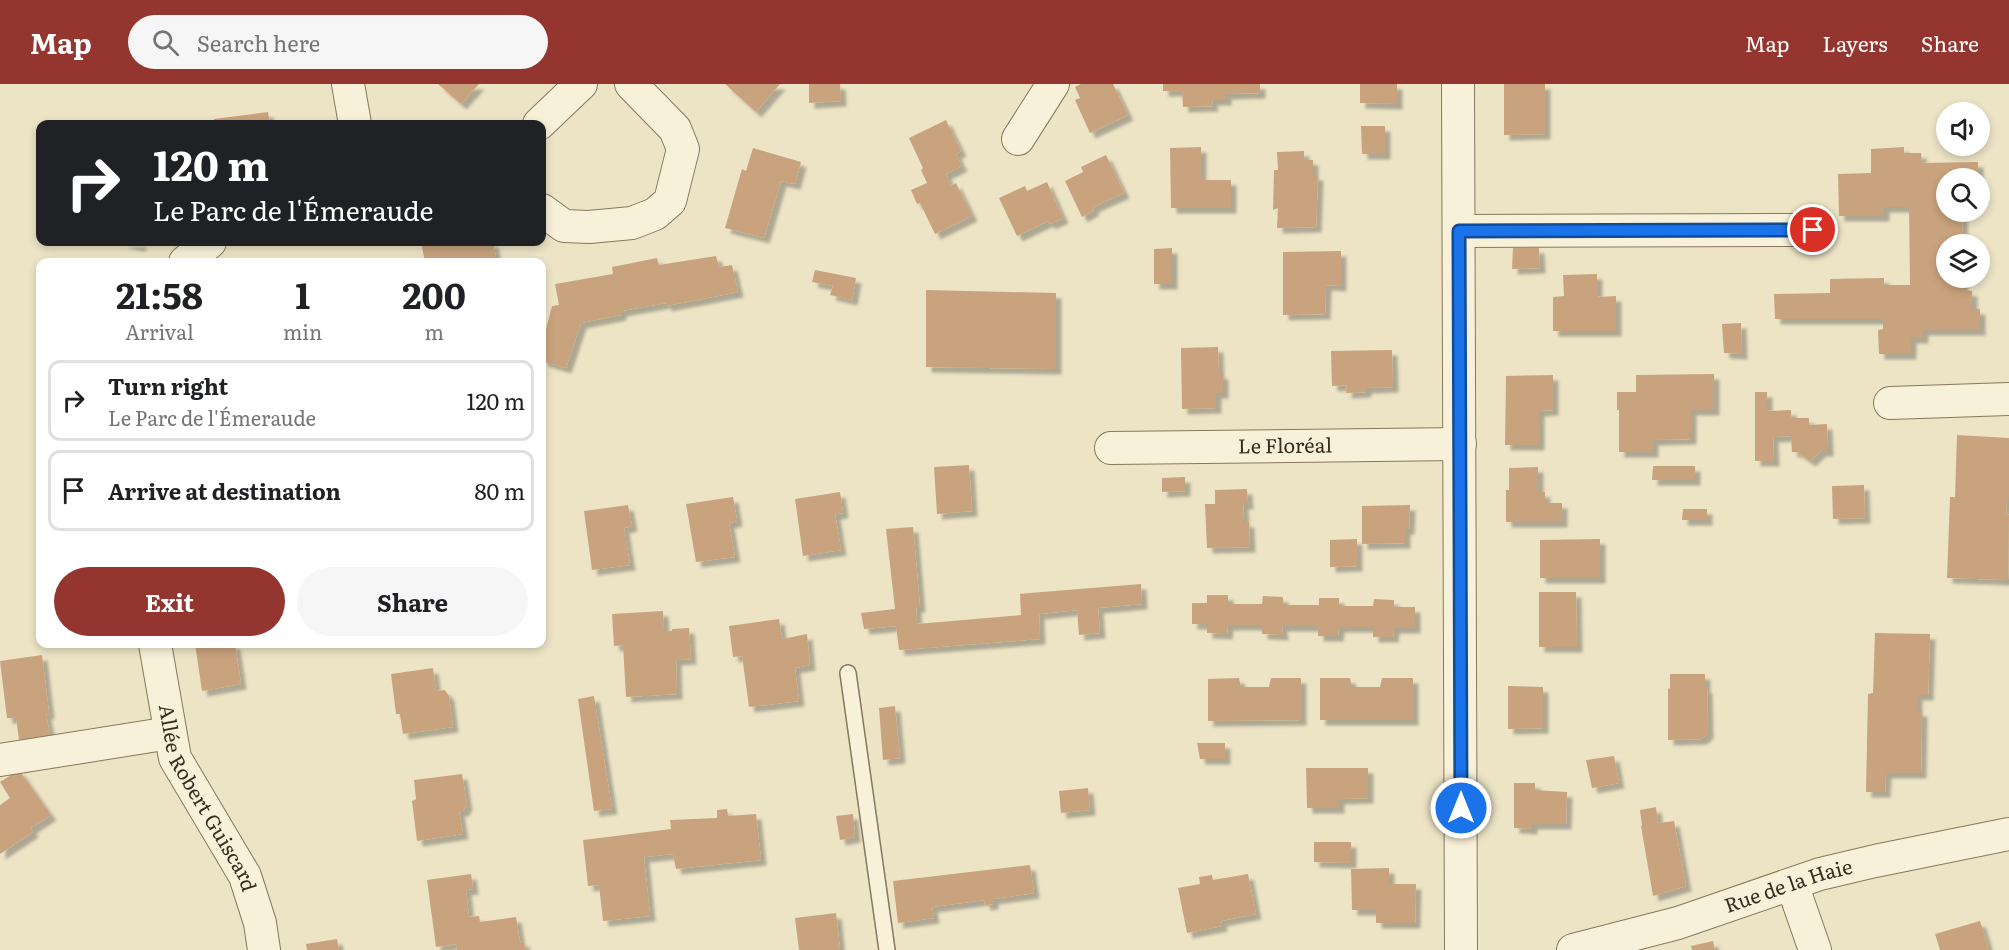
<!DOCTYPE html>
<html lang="en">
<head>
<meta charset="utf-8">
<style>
	body { margin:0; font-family:Literata,serif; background:#f6f6f6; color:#202124; height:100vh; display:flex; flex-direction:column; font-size:22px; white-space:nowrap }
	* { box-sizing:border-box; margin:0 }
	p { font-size:20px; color:#757577 }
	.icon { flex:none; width:33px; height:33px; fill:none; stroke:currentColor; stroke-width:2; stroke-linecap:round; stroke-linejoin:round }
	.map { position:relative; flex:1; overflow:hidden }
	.details { position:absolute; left:36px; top:174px; width:510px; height:390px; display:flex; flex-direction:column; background:#fff; border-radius:12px; box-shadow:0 3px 9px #0003 }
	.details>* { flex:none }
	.hud { position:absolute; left:36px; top:36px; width:510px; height:126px; border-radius:12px; box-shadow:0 3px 9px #0003; background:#202124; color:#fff; overflow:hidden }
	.buttons { position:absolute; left:1936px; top:18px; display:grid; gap:12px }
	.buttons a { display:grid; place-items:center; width:54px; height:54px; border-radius:50%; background:#fff; box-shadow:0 3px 9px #0003; font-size:30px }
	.pin { position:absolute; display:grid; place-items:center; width:51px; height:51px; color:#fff; margin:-26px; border:3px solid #fff; border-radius:50%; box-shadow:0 2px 6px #0007 }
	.me { position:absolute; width:66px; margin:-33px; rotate:0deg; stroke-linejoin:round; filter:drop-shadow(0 0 4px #0008) }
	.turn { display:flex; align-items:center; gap:21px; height:126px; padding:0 18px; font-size:27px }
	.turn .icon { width:78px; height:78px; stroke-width:2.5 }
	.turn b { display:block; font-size:42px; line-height:51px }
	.eta { display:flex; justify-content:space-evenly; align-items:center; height:102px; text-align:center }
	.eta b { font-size:36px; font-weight:700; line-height:42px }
	.action { display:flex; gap:12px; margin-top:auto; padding:12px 18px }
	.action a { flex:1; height:69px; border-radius:36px; background:#94362f; color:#fff; font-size:24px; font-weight:700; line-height:69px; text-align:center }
	.action a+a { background:#f6f6f6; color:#202124 }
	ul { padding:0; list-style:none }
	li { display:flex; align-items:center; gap:18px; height:81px; margin:0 12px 9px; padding:0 6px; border:3px solid #e0e0e0; border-radius:12px }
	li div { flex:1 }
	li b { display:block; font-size:22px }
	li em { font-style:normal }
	header { display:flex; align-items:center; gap:36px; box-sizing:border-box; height:84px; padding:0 30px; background:#94362f; color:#fff }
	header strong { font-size:28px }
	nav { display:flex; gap:33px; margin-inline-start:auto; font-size:21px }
	.search { width:420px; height:54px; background:#f6f6f6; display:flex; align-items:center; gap:15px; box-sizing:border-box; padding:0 21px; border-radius:33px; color:#757577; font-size:22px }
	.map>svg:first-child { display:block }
	.building { fill:#c9a37d; filter:url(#shadow) }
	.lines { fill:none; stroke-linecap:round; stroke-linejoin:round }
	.lane-casing { stroke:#87775c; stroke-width:18 }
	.street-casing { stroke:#87775c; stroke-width:34 }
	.lane { stroke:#f8f1d9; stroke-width:15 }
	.street { stroke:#f8f1d9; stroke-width:32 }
	.route-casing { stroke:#114b97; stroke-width:15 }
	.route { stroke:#1a73e8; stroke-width:10 }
	.labels { text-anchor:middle; stroke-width:4.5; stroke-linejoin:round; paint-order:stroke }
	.street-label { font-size:20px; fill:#382d20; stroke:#f4eed5 }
</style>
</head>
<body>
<header>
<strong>Map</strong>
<div class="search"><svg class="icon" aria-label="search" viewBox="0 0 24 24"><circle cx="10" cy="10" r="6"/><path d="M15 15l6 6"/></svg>Search here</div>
<nav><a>Map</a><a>Layers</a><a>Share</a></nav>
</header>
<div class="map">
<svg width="2009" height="866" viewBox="0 0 2009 866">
	<defs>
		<filter id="shadow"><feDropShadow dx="5.5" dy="5.5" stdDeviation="1.5" flood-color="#0004"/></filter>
	</defs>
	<rect width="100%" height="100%" fill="#ede4c6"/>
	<g class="building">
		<path d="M438,0H479L461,20Z"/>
		<path d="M725,0H780L756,28Z"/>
		<path d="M809,0H840L841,17L809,19Z"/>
		<path d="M1081,0H1113L1128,31L1090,49L1075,16L1080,14L1075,3Z"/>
		<path d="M1163,0H1260V9L1226,10V16H1212L1213,22L1183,23L1182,7H1163Z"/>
		<path d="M1360,0H1397V20L1360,19Z"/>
		<path d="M1504,0H1545V50L1504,51Z"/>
		<path d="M268,28L270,40H214V35Z"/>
		<path d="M946,36L961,67L956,70L962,82L946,90L951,102L956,99L972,132L935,150L920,119L917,120L911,106L927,99L921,86L923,84L909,54Z"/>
		<path d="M1361,42H1385V70H1362Z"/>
		<path d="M1201,63V96H1231V124H1171L1170,64Z"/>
		<path d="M1904,63V69H1921L1922,79L1978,78V94H1947V128H1962L1963,160H1947V194H1963V206L1972,207V225H1980V246H1923V254H1911V270H1879L1878,246L1883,245V235H1775L1774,210L1830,209V195L1884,194V201H1910L1909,123H1884V132H1839L1838,90L1871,89V65Z"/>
		<path d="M753,64L801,78L795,100L781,97L764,154L725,144L742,85L746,87Z"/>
		<path d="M1304,67V75L1313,76V91H1318L1316,143L1277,144L1278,124L1273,126L1274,86H1278L1277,68Z"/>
		<path d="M1106,71L1124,109L1093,123L1094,126L1082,133L1065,97L1083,88L1081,83Z"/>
		<path d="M1047,98L1063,134L1050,140L1048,137L1017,152L999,114L1025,102L1027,107Z"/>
		<path d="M421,158H493L496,174L473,178H425Z"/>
		<path d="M124,159V158H141L140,162Z"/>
		<path d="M1172,164V200H1154V165Z"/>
		<path d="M1513,164H1539L1540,184L1512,185Z"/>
		<path d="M1341,167V202L1326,201L1325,230L1283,231V168Z"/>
		<path d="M716,172L719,183L732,181L738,208L666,222V219L621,227V231L581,239L566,284L542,277V261L552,222L559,221L555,200L613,190L612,183L657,174L659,181Z"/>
		<path d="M815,186L856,194L852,216L830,211L833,202L812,198Z"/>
		<path d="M1597,190V213L1616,212V247H1553V213L1564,212L1563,191Z"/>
		<path d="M926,206L1056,209V285L926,283Z"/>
		<path d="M1741,239L1742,270L1724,269L1722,240Z"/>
		<path d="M1218,263L1219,290H1223V309H1216V324L1182,325L1181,264Z"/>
		<path d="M1392,266L1393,303L1366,304V308L1346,309L1347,301L1332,302L1331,267Z"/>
		<path d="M1714,290V326H1691V355L1653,356V368H1619V326H1617V308H1636V291Z"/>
		<path d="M1553,291V326L1539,327V361H1505L1506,292Z"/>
		<path d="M1755,308H1767V327L1791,326V334H1809V341L1827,340L1828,367H1821L1810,377L1797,368H1792L1791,352L1773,353L1774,377H1755Z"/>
		<path d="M1957,351L2009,354V414H2007L2006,430L2009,431L2008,496L1947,494L1950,413H1955Z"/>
		<path d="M969,381L972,427L937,430L934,383Z"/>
		<path d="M1653,382H1695V396H1652Z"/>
		<path d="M1538,383V408H1545V419H1562V438H1506V406H1509V384Z"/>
		<path d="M1185,393V407L1162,408V394Z"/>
		<path d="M1864,401L1865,434L1833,435L1832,402Z"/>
		<path d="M1247,405L1248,420H1243L1244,438H1249L1250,463L1207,464L1205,420H1215V406Z"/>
		<path d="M840,408L843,429L835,430L841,466L803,472L795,415Z"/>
		<path d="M733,413L737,437L729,439L735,473L696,478L686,420Z"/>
		<path d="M628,421L632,442L624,444L630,481L592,486L584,427Z"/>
		<path d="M1410,421L1409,445H1405V459L1362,460V422Z"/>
		<path d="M1683,425H1707V436H1682Z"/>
		<path d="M913,443L920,523H916L917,540L1021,531L1020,510L1030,509L1141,500L1142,520L1098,524L1100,549L1079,551L1077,526L1039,530L1040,555L899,566L896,542L864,545L861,529L895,525L886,445Z"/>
		<path d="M1357,455V482L1330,483V456Z"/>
		<path d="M1600,455V494H1540V456Z"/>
		<path d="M1539,508H1576L1577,563H1539Z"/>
		<path d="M1207,511H1228V520H1262L1263,512L1283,513V521H1319V514H1339V522H1373L1374,515L1394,516V523H1415V544H1394L1393,553H1373V543H1339L1338,552H1318V542H1282L1283,551L1262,550V541H1228L1227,550L1207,549V540H1192V519H1207Z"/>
		<path d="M663,527L664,547H672V545L689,544L691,575L676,576L677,610L626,613L623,561L614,562L612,530Z"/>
		<path d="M779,535L782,555L807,550L810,581L795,584L799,617L749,623L742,572L733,573L729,542Z"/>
		<path d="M1875,549L1930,550L1928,611H1917V627H1922L1921,689H1886L1885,708H1866L1868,610L1873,609Z"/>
		<path d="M195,560H235L241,600L202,607Z"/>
		<path d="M42,571L49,629L46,630L50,651L19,656L16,634H7L0,577Z"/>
		<path d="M433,584L436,607L445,606L449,612L453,643L403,650L400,630H396L391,590Z"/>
		<path d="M1670,590H1705V604H1707L1708,649L1702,655L1668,656V604L1670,605Z"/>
		<path d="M1239,594L1241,603H1269L1271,594H1301V636L1208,637V595Z"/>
		<path d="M1320,594H1350L1352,603H1380L1382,594H1413V636H1320Z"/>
		<path d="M1508,602L1543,603V644L1508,645Z"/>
		<path d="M594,612L612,725L594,727L578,615Z"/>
		<path d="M895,622L900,674L883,676L879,624Z"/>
		<path d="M1197,659H1225V675H1200Z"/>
		<path d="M1614,672L1619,699L1592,704L1586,676Z"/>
		<path d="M1306,684H1368V714L1339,715V724H1307Z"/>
		<path d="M19,686L51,731L31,744L33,748L0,770V721L10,714L0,698Z"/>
		<path d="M462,690L467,721L463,727H459L463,750L417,757L412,717L416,715L414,696Z"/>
		<path d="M1514,699H1535V706L1567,708L1566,740H1532V745L1514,744Z"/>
		<path d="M1088,704L1090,726L1061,729L1059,707Z"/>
		<path d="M1656,723L1658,739L1674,737L1686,802L1653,812L1641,742H1642L1640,726Z"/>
		<path d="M727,725L728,732L756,730L761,776L676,785L673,770L644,773L650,832L603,837L599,801L588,802L583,756L671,745L670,736L717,734V726Z"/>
		<path d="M853,730L855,753L840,756L836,732Z"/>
		<path d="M1314,758H1351V779L1314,778Z"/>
		<path d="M1030,781L1034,809L993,815V820L985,821L984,816L932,823L934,834L898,839L893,797Z"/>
		<path d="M1389,784V800H1416L1415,839H1376V826H1352L1351,785Z"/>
		<path d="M471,790L473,805L466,806L469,833L479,832L480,838L516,833L520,858L524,857L525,866H457L456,860L436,863L427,796Z"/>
		<path d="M1248,790L1256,830L1221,837L1222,842L1187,849L1178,804L1200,800L1199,793L1212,791L1213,796Z"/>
		<path d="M836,829L840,866H799L795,834Z"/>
		<path d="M1980,837L1989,866H1940L1935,850Z"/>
		<path d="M337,855L339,866H307L306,860Z"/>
		<path d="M1713,857L1715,866H1692L1691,862Z"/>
	</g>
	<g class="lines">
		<g class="lane-casing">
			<path id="lane" d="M848,589L887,866"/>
		</g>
		<g class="street-casing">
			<g id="street">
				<path d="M348,0L355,40"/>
				<path d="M1458,0L1461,866"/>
				<path d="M539,40L581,0"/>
				<path d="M1018,55L1053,0"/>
				<path d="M542,126L564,142L589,143L632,139L655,130L670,117L683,65L675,45L631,0"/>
				<path d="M1459,147L1813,146"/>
				<path d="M185,178L210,158"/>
				<path d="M1890,319L2009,315"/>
				<path id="s1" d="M1111,364L1460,360"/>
				<path id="s2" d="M155,560L175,674L245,792L260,839L264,866"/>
				<path d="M0,676L170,649"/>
				<path d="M1792,800L1815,866"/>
				<path id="s3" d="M1573,866L1678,839L1820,790L1875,777L2009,750"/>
			</g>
		</g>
		<use href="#lane" class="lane"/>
		<use href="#street" class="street"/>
	</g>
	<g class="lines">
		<g class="route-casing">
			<path id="route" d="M1461,724L1459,147L1813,146"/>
		</g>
		<use href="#route" class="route"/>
	</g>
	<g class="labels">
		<g class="street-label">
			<text dy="7" stroke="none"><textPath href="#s1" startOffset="174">Le Floréal</textPath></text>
			<text dy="7" stroke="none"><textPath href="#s2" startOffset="165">Allée Robert Guiscard</textPath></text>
			<text dy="7" stroke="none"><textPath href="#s3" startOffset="225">Rue de la Haie</textPath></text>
		</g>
	</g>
</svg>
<div class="buttons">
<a><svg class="icon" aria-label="sound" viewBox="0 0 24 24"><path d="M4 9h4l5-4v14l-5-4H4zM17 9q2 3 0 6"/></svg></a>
<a><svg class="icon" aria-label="search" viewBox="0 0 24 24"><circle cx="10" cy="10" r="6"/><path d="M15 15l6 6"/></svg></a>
<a><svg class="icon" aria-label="layers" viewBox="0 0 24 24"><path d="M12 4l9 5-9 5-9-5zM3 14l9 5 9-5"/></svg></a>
</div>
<div class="pin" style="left:1813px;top:146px;background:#d93025"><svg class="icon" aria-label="arrive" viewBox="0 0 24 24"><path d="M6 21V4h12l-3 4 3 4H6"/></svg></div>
<svg class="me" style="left:1461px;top:724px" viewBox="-20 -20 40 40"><circle r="17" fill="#1a73e8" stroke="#fff" stroke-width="3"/><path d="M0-11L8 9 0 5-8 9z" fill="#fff"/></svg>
<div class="hud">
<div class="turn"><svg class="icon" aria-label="right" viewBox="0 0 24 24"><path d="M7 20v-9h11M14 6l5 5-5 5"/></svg><div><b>120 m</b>Le Parc de l'Émeraude</div></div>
</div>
<section class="details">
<div class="eta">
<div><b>21:58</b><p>Arrival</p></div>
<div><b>1</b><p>min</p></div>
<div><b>200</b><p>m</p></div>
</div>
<ul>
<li><svg class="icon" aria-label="right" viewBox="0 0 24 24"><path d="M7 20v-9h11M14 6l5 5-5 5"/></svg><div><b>Turn right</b><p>Le Parc de l'Émeraude</p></div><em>120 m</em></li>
<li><svg class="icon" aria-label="arrive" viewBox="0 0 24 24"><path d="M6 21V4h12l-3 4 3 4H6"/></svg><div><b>Arrive at destination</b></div><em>80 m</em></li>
</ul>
<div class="action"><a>Exit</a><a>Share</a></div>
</section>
</div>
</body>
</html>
